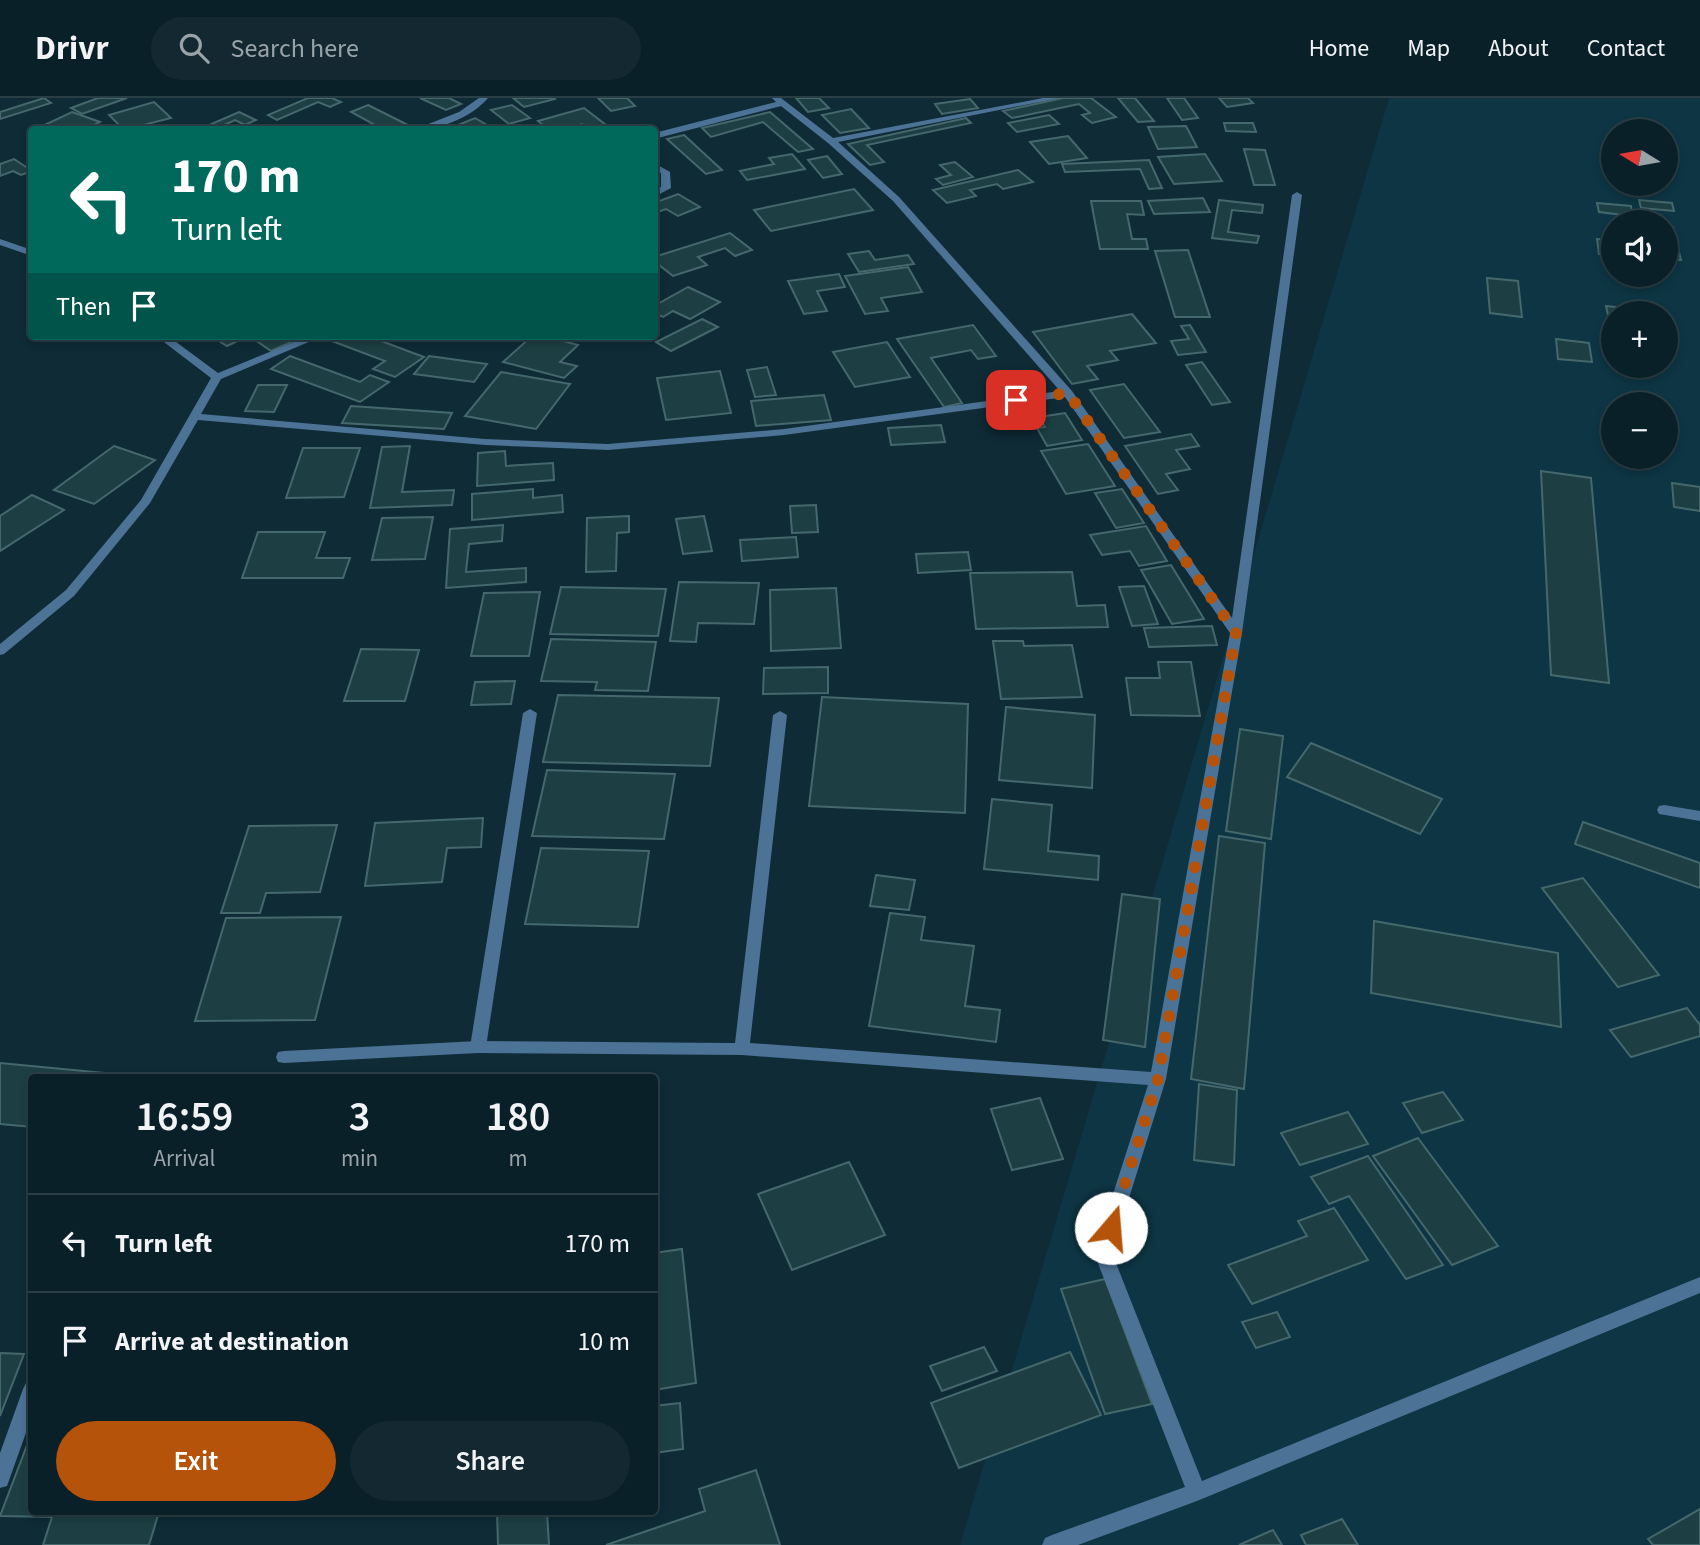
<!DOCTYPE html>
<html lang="en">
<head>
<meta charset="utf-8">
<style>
	body { margin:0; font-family:"Source Sans 3",sans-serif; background:#132830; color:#f1f3f6; height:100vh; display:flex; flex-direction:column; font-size:26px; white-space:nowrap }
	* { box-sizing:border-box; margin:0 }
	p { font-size:23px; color:#99a3a8 }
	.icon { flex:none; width:38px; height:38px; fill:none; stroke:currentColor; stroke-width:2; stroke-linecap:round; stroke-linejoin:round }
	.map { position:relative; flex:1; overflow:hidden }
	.details { position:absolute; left:28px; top:976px; width:630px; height:441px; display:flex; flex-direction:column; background:#0a2028; border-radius:7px; box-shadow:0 4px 10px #0003,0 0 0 2px #2a3e45 }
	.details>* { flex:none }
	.banner { position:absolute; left:28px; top:28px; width:630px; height:214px; border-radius:7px; box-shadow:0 4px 10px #0003,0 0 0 2px #2a3e45; background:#00695c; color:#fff; overflow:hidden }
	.needle { width:46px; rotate:281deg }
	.buttons { position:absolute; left:1601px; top:21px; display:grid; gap:14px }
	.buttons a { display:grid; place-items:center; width:77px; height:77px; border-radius:50%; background:#0a2028; box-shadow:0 4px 10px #0003,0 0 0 2px #2a3e45; font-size:35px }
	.pin { position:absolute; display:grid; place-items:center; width:60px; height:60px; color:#fff; margin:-30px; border-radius:14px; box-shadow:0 4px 10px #0006 }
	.me { position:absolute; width:77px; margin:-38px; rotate:18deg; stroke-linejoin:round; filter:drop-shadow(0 0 5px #0008) }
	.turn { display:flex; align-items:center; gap:24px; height:147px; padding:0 28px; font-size:32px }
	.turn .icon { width:91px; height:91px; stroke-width:2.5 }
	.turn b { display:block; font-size:49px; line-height:60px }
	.then { display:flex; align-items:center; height:66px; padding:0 28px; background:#0003; gap:14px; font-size:26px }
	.eta { display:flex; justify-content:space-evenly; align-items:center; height:119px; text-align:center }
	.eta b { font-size:42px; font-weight:600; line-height:49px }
	.button { display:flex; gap:14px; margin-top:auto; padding:14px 28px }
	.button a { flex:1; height:80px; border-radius:42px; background:#b45309; color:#fff; font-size:28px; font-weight:600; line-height:80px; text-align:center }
	.button a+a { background:#132830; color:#f1f3f6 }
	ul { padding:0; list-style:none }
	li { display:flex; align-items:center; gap:21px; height:98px; padding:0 28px; border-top:2px solid #2a3e45 }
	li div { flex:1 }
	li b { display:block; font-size:26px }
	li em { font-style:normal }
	header { display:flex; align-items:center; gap:42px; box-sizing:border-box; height:98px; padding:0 35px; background:#0a2028; border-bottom:2px solid #2a3e45 }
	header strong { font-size:33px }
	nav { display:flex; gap:38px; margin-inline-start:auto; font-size:24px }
	.search { width:490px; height:63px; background:#132830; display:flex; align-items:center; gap:18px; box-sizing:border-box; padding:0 24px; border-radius:38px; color:#99a3a8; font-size:26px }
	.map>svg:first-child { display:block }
	.built { fill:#0d3543; fill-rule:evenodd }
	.building { fill:#1d3f43; stroke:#45686c; stroke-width:2 }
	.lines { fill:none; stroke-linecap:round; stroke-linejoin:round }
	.service { fill:#4c7295; fill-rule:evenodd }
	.minor { fill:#4c7295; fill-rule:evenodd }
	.route { stroke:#b45309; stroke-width:12; stroke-dasharray:0 21.6 }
</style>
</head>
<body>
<header>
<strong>Drivr</strong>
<div class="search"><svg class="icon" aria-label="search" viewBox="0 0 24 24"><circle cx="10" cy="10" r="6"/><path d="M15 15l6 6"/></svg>Search here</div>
<nav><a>Home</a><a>Map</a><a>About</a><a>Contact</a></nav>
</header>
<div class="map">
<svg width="1700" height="1447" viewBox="0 0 1700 1447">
	<rect width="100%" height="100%" fill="#0e2b36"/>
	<path class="built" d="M1389,0H1700V1447H960ZM1614,33H1666V86H1614ZM1614,124H1666V177H1614ZM1614,215H1666V268H1614ZM1614,306H1666V359H1614Z"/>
	<g class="building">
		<path d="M44,0L51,5L0,21V14Z"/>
		<path d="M98,0H127L82,16L71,10Z"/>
		<path d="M308,0H332L341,4L330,9L318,4L277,22L268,17Z"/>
		<path d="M420,0H449L461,6L446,12Z"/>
		<path d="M513,0H554L555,1L524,9Z"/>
		<path d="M598,0H627L635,8L611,13Z"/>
		<path d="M796,0H819L829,10L808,14Z"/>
		<path d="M1063,0H1091L1116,19L1092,25L1082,17L1090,15L1079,6L1012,20L1003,13Z"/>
		<path d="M1118,0H1135L1154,23L1138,24Z"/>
		<path d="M1167,0H1184L1198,20L1182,22Z"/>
		<path d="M1219,0H1248L1253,5L1227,9Z"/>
		<path d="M970,1L978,10L942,16L935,6Z"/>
		<path d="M154,4L171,20L124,32L109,17Z"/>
		<path d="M368,7L408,27L397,32H384L351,14Z"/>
		<path d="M512,7L530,20L509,26L491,12Z"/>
		<path d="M584,10L606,27L591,32L582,26L564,32H549L538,23Z"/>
		<path d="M851,11L869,30L840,35L822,17Z"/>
		<path d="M72,14L100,24L84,32H34Z"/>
		<path d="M239,14L256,22L245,27L235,22L213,32L200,31Z"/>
		<path d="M770,14L813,51L798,54L763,24L711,39L702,30Z"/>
		<path d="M1049,17L1059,26L1017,34L1008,25Z"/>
		<path d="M475,20L494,31L446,32Z"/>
		<path d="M966,20L971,25L867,47L884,64L870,67L848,46Z"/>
		<path d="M1224,25H1253L1256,34L1226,33Z"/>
		<path d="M1186,28L1197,49L1158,51L1148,29Z"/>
		<path d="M684,37L722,72L706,76L667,41Z"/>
		<path d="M1068,38L1087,60L1049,66L1030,44Z"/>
		<path d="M1244,51L1265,52L1275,87H1254Z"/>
		<path d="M792,56L805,71L747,82L740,73L774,66L769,60Z"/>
		<path d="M1205,56L1222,83L1174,86L1158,59Z"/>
		<path d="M827,58L842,76L823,80L808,62Z"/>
		<path d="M14,61L32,73L21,77L13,73L0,78V66Z"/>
		<path d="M1149,62L1162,90L1149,91L1140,71L1065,74L1062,66Z"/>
		<path d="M955,64L973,79L943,87L936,81L951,77L940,67Z"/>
		<path d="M1018,72L1033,84L1003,91L997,86L970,92L976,98L947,105L933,92Z"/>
		<path d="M854,91L873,112L771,133L754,112Z"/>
		<path d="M678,96L700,109L678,118L666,111L654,115V105Z"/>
		<path d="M1203,100L1210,114L1154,116L1148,103Z"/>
		<path d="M1219,102L1263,107L1262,115L1232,112L1228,134L1259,138L1257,145L1212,140Z"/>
		<path d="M1639,102L1672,105L1674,113L1641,110Z"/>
		<path d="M1091,103H1141L1144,117L1127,116L1132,141H1146L1148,151H1100Z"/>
		<path d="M1597,105L1631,108L1632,118L1599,114Z"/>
		<path d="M1666,129H1673L1681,162L1666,161Z"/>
		<path d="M730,135L752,152L735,158L725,150L698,159L707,167L673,178L654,163V159Z"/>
		<path d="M1597,141L1614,143V157L1599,156Z"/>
		<path d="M1188,152L1210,219H1175L1155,153Z"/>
		<path d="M869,153L875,162L908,157L914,166L859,174L848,156Z"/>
		<path d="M908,169L922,194L881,200L888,213L865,216L845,178Z"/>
		<path d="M839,176L845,189L817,193L827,213L804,216L788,183Z"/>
		<path d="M1487,180L1518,183L1522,219L1490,215Z"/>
		<path d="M688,189L720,204L690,221L673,213L663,219L654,215V208Z"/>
		<path d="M1606,208L1643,212L1644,215L1608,217Z"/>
		<path d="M1132,216L1156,245L1110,253L1118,262L1087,268L1098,281L1072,286L1033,234Z"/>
		<path d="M702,221L718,229L671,253L656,244Z"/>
		<path d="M973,227L996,258L978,261L971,252L931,260L962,305L944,309L897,241Z"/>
		<path d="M1190,227L1206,254L1178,257L1171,243L1189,241L1181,228Z"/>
		<path d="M211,238H244L246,239L227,248Z"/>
		<path d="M273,238H305L271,253L258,244Z"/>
		<path d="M335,238H368L424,259L395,279L373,271L385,263L329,242Z"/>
		<path d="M532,238H555L552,240L578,247L560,264L577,268L564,280L503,264Z"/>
		<path d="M1556,241L1589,245L1592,264L1558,261Z"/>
		<path d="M887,244L910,279L855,289L833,254Z"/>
		<path d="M290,258L360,284L370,277L389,284L360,304L271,271Z"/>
		<path d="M429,258L487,266L474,284L414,276Z"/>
		<path d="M1202,264L1230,304L1212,307L1186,267Z"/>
		<path d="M767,269L776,297L755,299L747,272Z"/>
		<path d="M720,273L731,315L666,322L657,280Z"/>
		<path d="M501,274L570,286L536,331L465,318Z"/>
		<path d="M1124,286L1160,334L1124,340L1090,292Z"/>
		<path d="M258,287H287L274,314L245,313Z"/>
		<path d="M824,297L831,322L756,328L751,303Z"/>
		<path d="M351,308L452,315L444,331L342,325Z"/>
		<path d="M1065,315L1082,342L1047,348L1037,330L1045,329L1039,319Z"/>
		<path d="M941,327L945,344L891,347L888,330Z"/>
		<path d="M1191,336L1199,348L1176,352L1190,371L1166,376L1178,392L1158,396L1125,348Z"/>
		<path d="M1088,346L1115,388L1066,396L1041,353Z"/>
		<path d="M114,348L155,362L94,406L54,392Z"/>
		<path d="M410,348L402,394L454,392L452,407L370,410L382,349Z"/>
		<path d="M303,350H360L344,399L286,400Z"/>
		<path d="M505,353L506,368L553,365L554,382L477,388L478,355Z"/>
		<path d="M1541,373L1591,380L1609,585L1551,577Z"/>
		<path d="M1672,385L1700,389V413L1674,409Z"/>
		<path d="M533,391V400L562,397L563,414L472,422V396Z"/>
		<path d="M1122,391L1144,425L1116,430L1095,395Z"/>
		<path d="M32,397L64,412L0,453V418Z"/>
		<path d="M816,407L818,434L792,435L790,408Z"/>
		<path d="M629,418V434L617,435L616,473L586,474L587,420Z"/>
		<path d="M704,418L712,453L683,456L676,421Z"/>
		<path d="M433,419L425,461L372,462L382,420Z"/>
		<path d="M503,427L502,443L469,446L466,474L526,470V484L446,490L450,431Z"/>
		<path d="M1146,428L1167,463L1139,468L1130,453L1102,457L1090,437Z"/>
		<path d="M258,434H325L316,460H350L343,480H242Z"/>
		<path d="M796,439L798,459L742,463L740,442Z"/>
		<path d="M968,454L971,472L918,475L916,456Z"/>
		<path d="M1171,467L1204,521L1172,526L1141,472Z"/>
		<path d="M1072,474L1077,508L1105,507L1108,529L976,531L970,475Z"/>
		<path d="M679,484L759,485L754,526L698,525L696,544L670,543Z"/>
		<path d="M1144,488L1158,526L1132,528L1119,489Z"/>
		<path d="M561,489L666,491L658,538L550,536Z"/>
		<path d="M836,490L841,550L771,553L770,492Z"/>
		<path d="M540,494L529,558H471L484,495Z"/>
		<path d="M1212,528L1217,547L1149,549L1144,530Z"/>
		<path d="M551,541L656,544L648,593L595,592L597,584L541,583Z"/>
		<path d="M993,543H1023L1024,548L1072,547L1082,599L1001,601Z"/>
		<path d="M361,551L419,552L405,603H344Z"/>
		<path d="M1158,564H1191L1200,618L1131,617L1126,580H1160Z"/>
		<path d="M828,569V595L763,596L764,570Z"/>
		<path d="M515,583L511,606L471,607L475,584Z"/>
		<path d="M558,597L719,600L710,668L543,664Z"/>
		<path d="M822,599L968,606L965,715L809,708Z"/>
		<path d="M1006,609L1095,617L1092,690L999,682Z"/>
		<path d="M1240,631L1283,638L1271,741L1226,733Z"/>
		<path d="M1311,645L1442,701L1420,736L1287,679Z"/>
		<path d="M547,672L675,676L664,741L532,738Z"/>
		<path d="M992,701L1052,707L1048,753L1099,758L1098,782L984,771Z"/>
		<path d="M483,720L481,749L447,750L442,784L365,788L375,725Z"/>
		<path d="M1583,724L1700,765V790L1575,746Z"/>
		<path d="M337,727L320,794L266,795L260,815H221L249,728Z"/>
		<path d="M1219,738L1265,745L1244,991L1191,981Z"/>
		<path d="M541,750L649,753L638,829L525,826Z"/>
		<path d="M876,777L915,782L909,812L870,808Z"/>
		<path d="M1583,780L1659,877L1618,889L1542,790Z"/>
		<path d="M1122,796L1160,801L1145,949L1103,942Z"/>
		<path d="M890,815L925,819L921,842L974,848L965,908L1000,912L996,944L869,928Z"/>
		<path d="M341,819L315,922L195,923L226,820Z"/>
		<path d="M1374,823L1558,855L1561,929L1371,895Z"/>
		<path d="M1687,910L1700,927V938L1631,959L1610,932Z"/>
		<path d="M0,965L146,979L32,980V1029L0,1026Z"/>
		<path d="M1199,986L1237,992L1234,1067L1194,1062Z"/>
		<path d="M1443,994L1463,1022L1422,1035L1403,1005Z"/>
		<path d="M1040,1000L1063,1061L1012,1072L991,1011Z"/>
		<path d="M1348,1014L1368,1046L1300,1067L1281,1035Z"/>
		<path d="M1418,1040L1498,1148L1452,1167L1373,1058Z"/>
		<path d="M1368,1058L1443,1167L1406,1181L1349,1098L1329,1106L1311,1079Z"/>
		<path d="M849,1064L885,1137L792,1172L758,1096Z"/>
		<path d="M1334,1110L1368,1162L1252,1206L1228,1167L1307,1138L1298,1123Z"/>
		<path d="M682,1151L696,1285L654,1292V1155Z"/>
		<path d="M1105,1181L1152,1306L1105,1316L1061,1191Z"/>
		<path d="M1277,1214L1290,1239L1256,1250L1242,1224Z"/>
		<path d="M984,1249L997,1273L942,1293L930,1268Z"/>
		<path d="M1070,1254L1101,1317L959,1370L931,1305Z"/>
		<path d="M0,1255L24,1256L0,1318Z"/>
		<path d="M680,1305L683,1351L654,1355V1308Z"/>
		<path d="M32,1334V1414H159L149,1447H43L52,1419L0,1418Z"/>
		<path d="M756,1372L780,1447H606L705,1413L699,1391Z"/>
		<path d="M1700,1411V1447H1653L1648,1441Z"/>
		<path d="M252,1414H310L251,1418Z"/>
		<path d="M497,1414H547L549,1447H498Z"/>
		<path d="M1342,1421L1358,1447H1306L1301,1437Z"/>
		<path d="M1273,1432L1282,1447H1239Z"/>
	</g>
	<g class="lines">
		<path class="service" d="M530,611L537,615L486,949L484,953L478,955L472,953L470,949L523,615Z"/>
		<g class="minor">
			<path d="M479,0H488C471,20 439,32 413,32L459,14Z"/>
			<path d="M772,0H781L833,40L1043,0H1060L838,44L899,99L1072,293L1232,520L1292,97L1297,94L1302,97L1242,535L1166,981L1112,1155L1202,1383L1700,1179V1195L1197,1403L1078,1447H1042L1045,1440L1052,1437L1185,1389L1094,1155L1148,987L742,957L478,955L284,965L278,964L276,959L278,954L284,953L478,943L735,945L773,617L780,613L787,617L750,945L1151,974L1230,535L1065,299L784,337L608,352L485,347L198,322L150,405L74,498L4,556L0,557V546L66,492L141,402L211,280L156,238H168L218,275L309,238H323L221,281L201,316L485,341L608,346L784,331L1060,293L893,103L828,45L781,8L654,41V35L776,4Z"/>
			<path d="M654,65L670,74L671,90L654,99V92L661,89V75L654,72Z"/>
			<path d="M0,141L32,152V158L0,147Z"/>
			<path d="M1664,707L1700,713V723L1659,716L1657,712L1659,708Z"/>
			<path d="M32,1283V1318L7,1388L0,1390V1355L23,1291L26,1285Z"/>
		</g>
	</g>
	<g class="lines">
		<path class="route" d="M1016,302L1068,295L1236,535L1158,981L1111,1130"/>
	</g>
</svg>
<div class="buttons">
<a><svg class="needle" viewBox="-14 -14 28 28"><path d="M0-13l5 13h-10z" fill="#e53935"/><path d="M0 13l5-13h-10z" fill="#99a3a8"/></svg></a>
<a><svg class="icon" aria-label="sound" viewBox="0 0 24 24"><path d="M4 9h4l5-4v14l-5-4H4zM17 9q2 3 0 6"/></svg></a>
<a>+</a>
<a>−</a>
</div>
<div class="pin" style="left:1016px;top:302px;background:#d93025"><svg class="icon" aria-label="arrive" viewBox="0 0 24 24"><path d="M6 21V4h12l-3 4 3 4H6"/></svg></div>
<svg class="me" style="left:1111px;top:1130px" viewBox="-20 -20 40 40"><circle r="19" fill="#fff"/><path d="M0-13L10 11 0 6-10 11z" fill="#b45309"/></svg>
<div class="banner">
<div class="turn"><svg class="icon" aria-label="left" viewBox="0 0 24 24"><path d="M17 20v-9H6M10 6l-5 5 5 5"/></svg><div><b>170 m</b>Turn left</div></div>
<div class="then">Then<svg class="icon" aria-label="arrive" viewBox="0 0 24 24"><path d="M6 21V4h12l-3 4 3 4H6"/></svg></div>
</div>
<section class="details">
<div class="eta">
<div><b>16:59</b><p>Arrival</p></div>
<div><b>3</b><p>min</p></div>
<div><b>180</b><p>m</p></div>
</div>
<ul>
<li><svg class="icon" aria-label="left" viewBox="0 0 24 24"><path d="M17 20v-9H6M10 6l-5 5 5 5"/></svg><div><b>Turn left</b></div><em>170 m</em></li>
<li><svg class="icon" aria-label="arrive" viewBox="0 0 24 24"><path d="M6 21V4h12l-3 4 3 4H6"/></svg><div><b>Arrive at destination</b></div><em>10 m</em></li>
</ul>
<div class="button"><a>Exit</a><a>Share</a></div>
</section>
</div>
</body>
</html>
